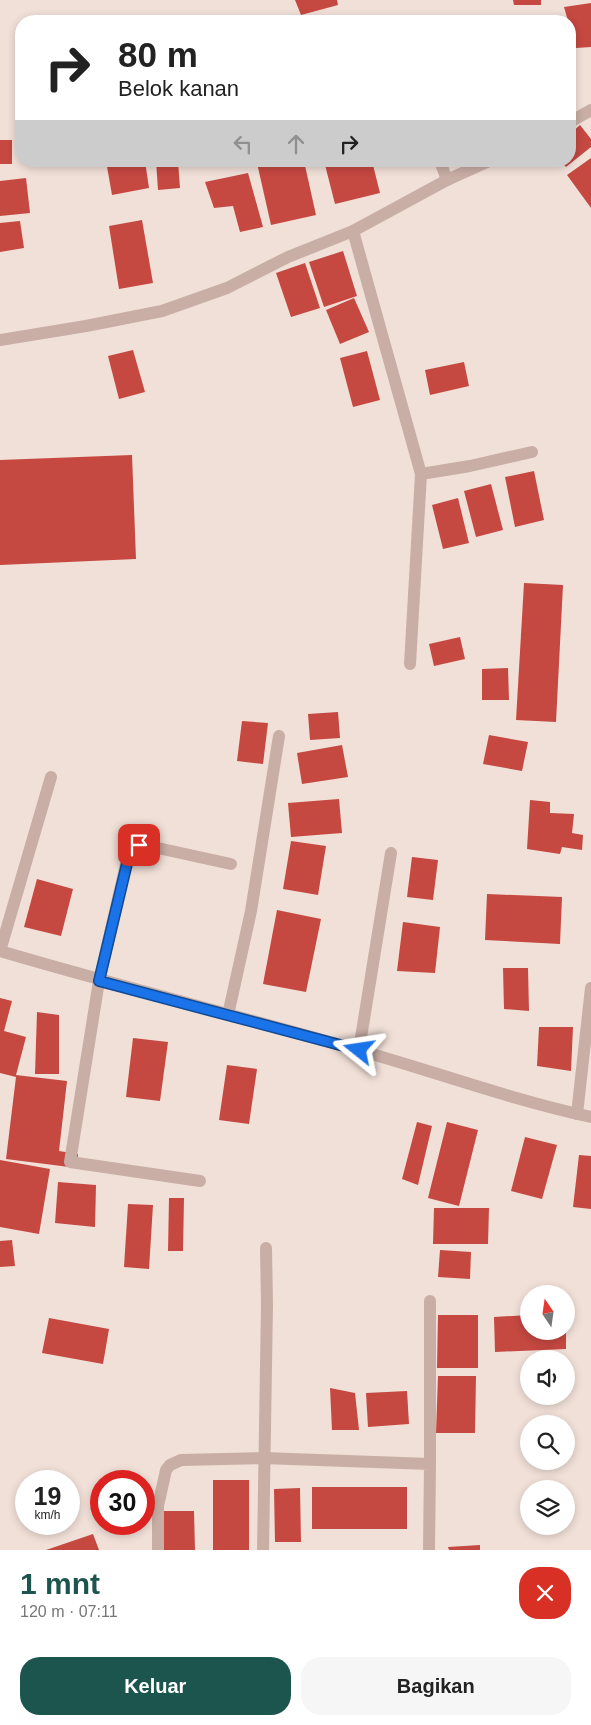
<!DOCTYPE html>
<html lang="id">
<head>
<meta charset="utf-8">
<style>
	body { margin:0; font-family:Arial,sans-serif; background:#f6f6f6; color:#222; height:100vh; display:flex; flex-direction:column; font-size:19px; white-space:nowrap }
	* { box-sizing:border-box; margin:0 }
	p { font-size:16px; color:#767676 }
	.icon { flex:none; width:28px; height:28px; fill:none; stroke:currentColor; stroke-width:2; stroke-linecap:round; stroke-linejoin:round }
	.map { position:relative; height:1550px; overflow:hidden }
	.details { display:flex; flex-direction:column; background:#fff; flex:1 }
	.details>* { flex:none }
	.top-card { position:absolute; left:15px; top:15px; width:561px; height:152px; border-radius:20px; box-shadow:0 2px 8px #0003; background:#fff; color:#222; overflow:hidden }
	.needle { width:32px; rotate:347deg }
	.buttons { position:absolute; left:520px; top:1285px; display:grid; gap:10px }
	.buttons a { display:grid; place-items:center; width:55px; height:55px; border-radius:50%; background:#fff; box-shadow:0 2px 8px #0003; font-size:25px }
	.speed { position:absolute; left:15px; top:1470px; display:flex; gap:10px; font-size:25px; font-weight:700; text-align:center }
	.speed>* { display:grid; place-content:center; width:65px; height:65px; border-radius:50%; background:#fff; box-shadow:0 2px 8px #0003; line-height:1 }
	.speed small { font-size:12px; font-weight:400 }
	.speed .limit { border:8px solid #d22; background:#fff; color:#111 }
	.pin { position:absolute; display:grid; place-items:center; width:42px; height:42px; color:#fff; margin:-21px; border-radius:10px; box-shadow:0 2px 8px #0006 }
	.me { position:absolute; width:55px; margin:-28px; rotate:285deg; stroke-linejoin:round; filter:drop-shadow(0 0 4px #0008) }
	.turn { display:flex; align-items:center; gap:18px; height:105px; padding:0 20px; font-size:22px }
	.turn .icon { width:65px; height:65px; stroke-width:2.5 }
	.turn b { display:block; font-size:35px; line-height:42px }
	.lanes { display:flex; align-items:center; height:48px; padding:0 20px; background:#0003; justify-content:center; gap:25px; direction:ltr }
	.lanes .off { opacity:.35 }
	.round { display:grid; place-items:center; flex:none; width:52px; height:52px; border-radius:20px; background:#f6f6f6 }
	.head { display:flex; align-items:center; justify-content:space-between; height:85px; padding:0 20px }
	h1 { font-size:30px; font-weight:600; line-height:38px; color:#1c554e }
	.action { display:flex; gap:10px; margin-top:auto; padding:10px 20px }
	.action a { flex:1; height:58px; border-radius:20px; background:#1c554e; color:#fff; font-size:20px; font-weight:600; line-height:58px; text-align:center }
	.action a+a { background:#f6f6f6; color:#222 }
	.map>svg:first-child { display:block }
	.building { fill:#c54841 }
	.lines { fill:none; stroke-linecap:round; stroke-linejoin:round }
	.minor { stroke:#c8aea4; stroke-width:12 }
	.route-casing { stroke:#114b97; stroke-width:12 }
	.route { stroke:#1a73e8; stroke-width:9 }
</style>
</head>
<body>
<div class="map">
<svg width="591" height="1550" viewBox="0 0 591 1550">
	<rect width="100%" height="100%" fill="#f1e0d8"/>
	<g class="building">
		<path d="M295,0H337L338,5L301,15Z"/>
		<path d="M513,0H541V5H514Z"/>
		<path d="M591,3V47L576,48L570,27V21H568L564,7Z"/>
		<path d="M580,125L591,139V147L566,167L561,161H570V134Z"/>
		<rect x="0" y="140" width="12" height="24"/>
		<path d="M591,158V208L567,175Z"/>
		<path d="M106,161H145L149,188L112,195Z"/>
		<path d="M156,161H178L180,188L158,190Z"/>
		<path d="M263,161H304L316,215L271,225L257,163Z"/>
		<path d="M324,161H372L380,193L335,204Z"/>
		<path d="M248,173L263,227L240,232L233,206L214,208L205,182Z"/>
		<path d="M26,178L30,213L0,216V181Z"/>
		<path d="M142,220L153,283L119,289L109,226Z"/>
		<path d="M20,221L24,248L0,252V223Z"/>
		<path d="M343,251L357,296L324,307L309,262Z"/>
		<path d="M305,263L320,308L291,317L276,273Z"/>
		<path d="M354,298L369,332L340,344L326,310Z"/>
		<path d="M133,350L145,392L119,399L108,356Z"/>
		<path d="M367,351L380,400L353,407L340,358Z"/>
		<path d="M464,362L469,386L430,395L425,370Z"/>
		<path d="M132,455L136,559L0,565V460Z"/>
		<path d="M534,471L544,520L515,527L505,477Z"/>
		<path d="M491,484L503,530L476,537L464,491Z"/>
		<path d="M458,498L469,543L443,549L432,505Z"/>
		<path d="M524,583L563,585L556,722L516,720Z"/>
		<path d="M460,637L465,659L434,666L429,644Z"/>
		<path d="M508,668L509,700H482V669Z"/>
		<path d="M338,712L340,738L310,740L308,714Z"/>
		<path d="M242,721L268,723L263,764L237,761Z"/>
		<path d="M489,735L528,742L522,771L483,764Z"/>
		<path d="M342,745L348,777L302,784L297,753Z"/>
		<path d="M339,799L342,833L291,837L288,803Z"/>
		<path d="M530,800L550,802V813L574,814L572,833L583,835L582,850L562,847L560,854L527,849Z"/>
		<path d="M291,841L326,846L318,895L283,889Z"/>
		<path d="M412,857L438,860L433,900L407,897Z"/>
		<path d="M37,879L73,889L61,936L24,927Z"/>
		<path d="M487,894L562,897L560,944L485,940Z"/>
		<path d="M277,910L321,919L306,992L263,984Z"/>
		<path d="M403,922L440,927L435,973L397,971Z"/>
		<path d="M503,968H528L529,1011L504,1009Z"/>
		<path d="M0,998L12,1001L4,1031L26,1037L16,1075L67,1081L59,1151L78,1154L77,1168L6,1159L16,1077L0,1073Z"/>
		<path d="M37,1012L59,1015V1074H35Z"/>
		<path d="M539,1027H573L571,1071L537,1066Z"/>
		<path d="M133,1038L168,1042L160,1101L126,1097Z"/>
		<path d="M227,1065L257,1069L249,1124L219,1120Z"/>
		<path d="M417,1122L432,1126L418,1185L402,1179Z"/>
		<path d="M447,1122L478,1130L459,1206L428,1198Z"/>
		<path d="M525,1137L557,1145L542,1199L511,1191Z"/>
		<path d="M579,1155L591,1156V1209L573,1207Z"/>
		<path d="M0,1160L50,1169L39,1234L0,1227Z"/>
		<path d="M58,1182L96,1185L95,1227L55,1223Z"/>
		<path d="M169,1198H184L183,1251H168Z"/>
		<path d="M128,1204L153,1205L149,1269L124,1267Z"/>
		<path d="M434,1208H489L488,1244H433Z"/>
		<path d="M12,1240L15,1266L0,1267V1241Z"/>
		<path d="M440,1250L471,1252L470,1279L438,1277Z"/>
		<path d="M438,1315H478V1368H437Z"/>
		<path d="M529,1315V1331H566V1349L495,1352L494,1317Z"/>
		<path d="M49,1318L109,1329L103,1364L42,1353Z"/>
		<path d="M438,1376H476L475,1433H436Z"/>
		<path d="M330,1388L355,1393L359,1430H332Z"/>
		<path d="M407,1391L409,1424L368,1427L366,1393Z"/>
		<rect x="213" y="1480" width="36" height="70"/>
		<rect x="312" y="1487" width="95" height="42"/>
		<path d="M300,1488L301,1542H275L274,1489Z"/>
		<path d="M161,1511H194L195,1550H162Z"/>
		<path d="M93,1534L99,1550H46Z"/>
		<path d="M480,1545V1550H449L448,1547Z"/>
	</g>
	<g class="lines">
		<g class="minor">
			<path d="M570,122L591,110"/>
			<path d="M440,161L447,180"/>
			<path d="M353,231L421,474L410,664"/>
			<path d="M0,340L86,326L162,311L227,288L288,257L353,231L447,180L489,161"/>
			<path d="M421,474L470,466L532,452"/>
			<path d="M0,951C119,986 239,1016 358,1050C436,1072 512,1100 591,1117"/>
			<path d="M0,951L51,777"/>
			<path d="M228,1015L251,911L279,736"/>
			<path d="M359,1050L391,853"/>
			<path d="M577,1114L591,988"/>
			<path d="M200,1181L70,1162L99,981L129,851L134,847L144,845L231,864"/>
			<path d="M430,1464V1301"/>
			<path d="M158,1550V1506L166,1470L170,1465L181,1460L263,1458L430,1464L429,1550"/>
			<path d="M263,1550L267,1305L266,1248"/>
		</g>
	</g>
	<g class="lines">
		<g class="route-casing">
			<path id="route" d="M139,845L130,851L99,981L359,1050"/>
		</g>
		<use href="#route" class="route"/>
	</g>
</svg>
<div class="buttons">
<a><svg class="needle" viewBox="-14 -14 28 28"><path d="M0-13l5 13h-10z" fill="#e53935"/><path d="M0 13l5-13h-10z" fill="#767676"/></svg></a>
<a><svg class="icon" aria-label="sound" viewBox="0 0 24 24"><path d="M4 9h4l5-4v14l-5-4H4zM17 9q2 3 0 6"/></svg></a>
<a><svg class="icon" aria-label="search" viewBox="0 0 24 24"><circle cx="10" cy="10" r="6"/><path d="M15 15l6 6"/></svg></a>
<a><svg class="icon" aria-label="layers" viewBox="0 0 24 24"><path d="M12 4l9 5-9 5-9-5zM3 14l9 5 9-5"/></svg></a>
</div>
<div class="speed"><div>19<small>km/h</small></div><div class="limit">30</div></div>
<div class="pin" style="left:139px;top:845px;background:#d93025"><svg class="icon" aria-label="arrive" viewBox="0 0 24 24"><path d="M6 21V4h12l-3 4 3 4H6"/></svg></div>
<svg class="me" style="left:359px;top:1050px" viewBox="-20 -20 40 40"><path d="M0-17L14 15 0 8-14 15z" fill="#1a73e8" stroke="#fff" stroke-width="4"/></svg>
<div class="top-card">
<div class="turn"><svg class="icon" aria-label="right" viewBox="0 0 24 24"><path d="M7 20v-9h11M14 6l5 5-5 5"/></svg><div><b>80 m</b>Belok kanan</div></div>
<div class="lanes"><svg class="icon off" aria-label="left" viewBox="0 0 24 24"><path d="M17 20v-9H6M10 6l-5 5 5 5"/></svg><svg class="icon off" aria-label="ahead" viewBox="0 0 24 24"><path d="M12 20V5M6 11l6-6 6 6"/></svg><svg class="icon" aria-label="right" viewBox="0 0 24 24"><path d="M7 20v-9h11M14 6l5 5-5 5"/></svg></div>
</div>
</div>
<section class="details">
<div class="head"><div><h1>1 mnt</h1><p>120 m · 07:11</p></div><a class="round" style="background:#d93025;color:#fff"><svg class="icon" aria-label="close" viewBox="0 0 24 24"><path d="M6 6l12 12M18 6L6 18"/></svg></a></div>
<div class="action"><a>Keluar</a><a>Bagikan</a></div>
</section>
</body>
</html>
